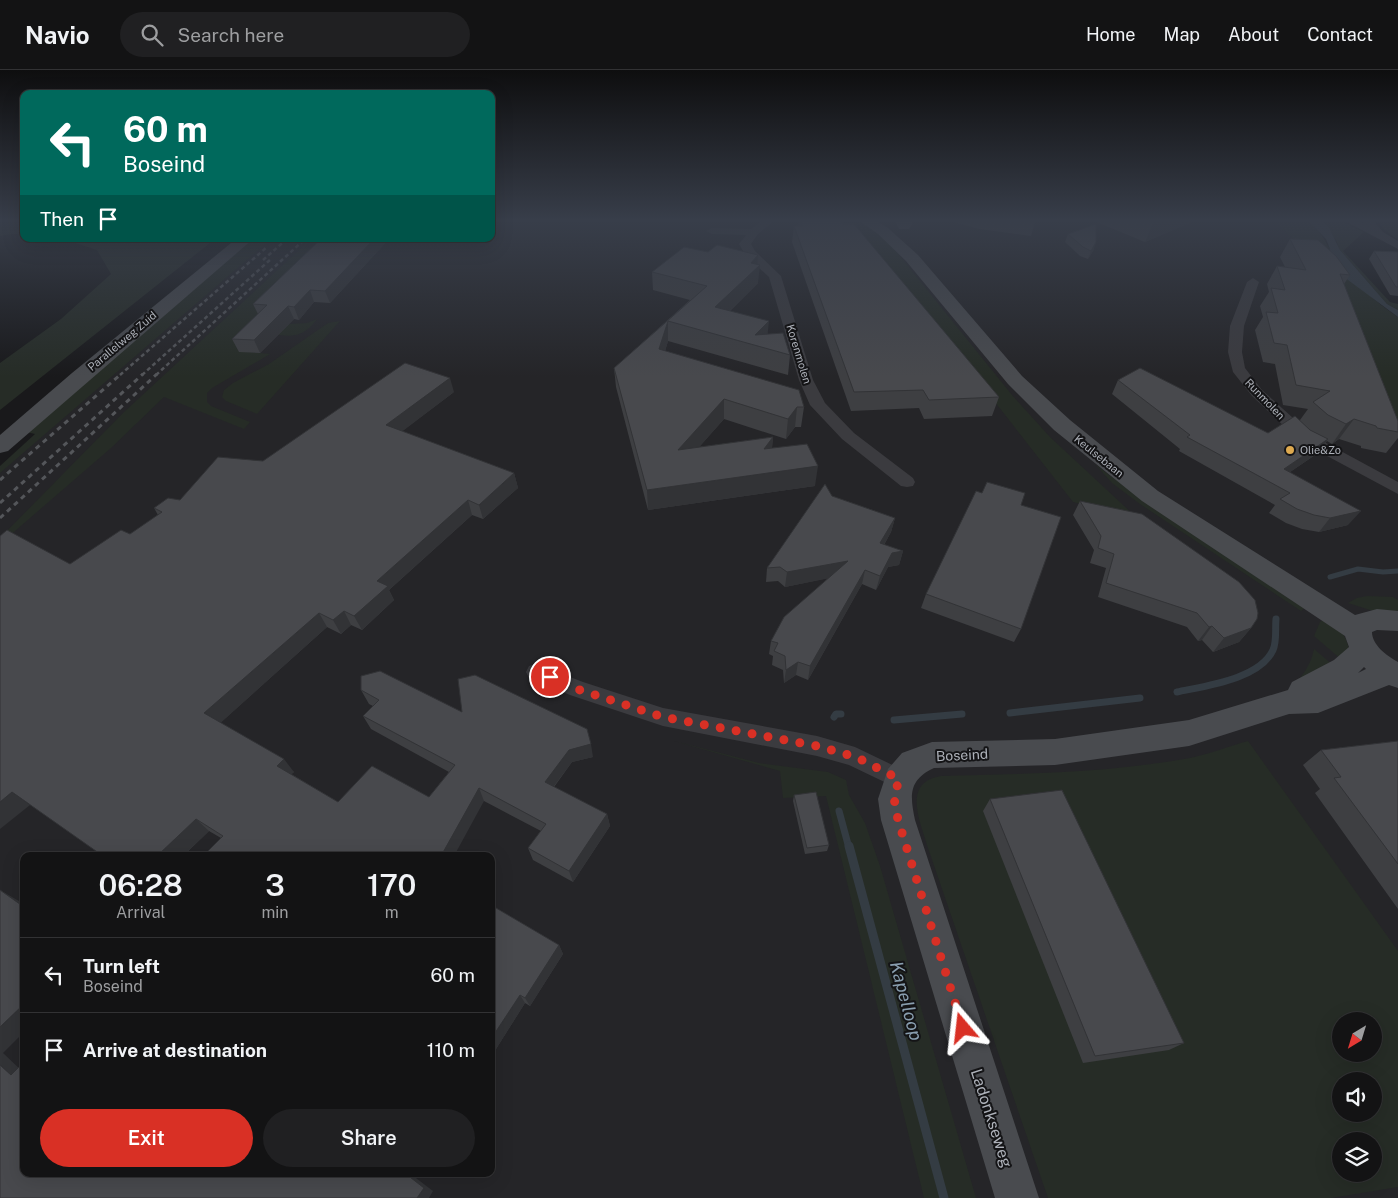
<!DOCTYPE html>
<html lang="en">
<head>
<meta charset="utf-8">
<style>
	body { margin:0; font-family:"Public Sans",sans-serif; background:#202022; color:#f1f3f6; height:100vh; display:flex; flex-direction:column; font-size:19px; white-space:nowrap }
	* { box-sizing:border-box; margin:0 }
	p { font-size:16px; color:#9d9ea0 }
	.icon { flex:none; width:28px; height:28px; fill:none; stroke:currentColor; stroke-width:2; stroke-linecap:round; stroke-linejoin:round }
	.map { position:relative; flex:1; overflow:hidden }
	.sheet { position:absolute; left:20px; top:782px; width:475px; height:325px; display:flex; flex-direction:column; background:#131314; border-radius:10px; box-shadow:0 5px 20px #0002,0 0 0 1px #323234 }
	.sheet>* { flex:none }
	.banner { position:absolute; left:20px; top:20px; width:475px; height:152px; border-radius:10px; box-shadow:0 5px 20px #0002,0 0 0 1px #323234; background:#00695c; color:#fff; overflow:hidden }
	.needle { width:32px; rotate:218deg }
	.buttons { position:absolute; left:1332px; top:942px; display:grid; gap:10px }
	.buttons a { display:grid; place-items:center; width:50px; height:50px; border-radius:50%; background:#131314; box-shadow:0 5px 20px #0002,0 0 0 1px #323234; font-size:25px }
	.pin { position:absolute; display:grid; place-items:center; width:42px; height:42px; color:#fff; margin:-21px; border:2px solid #fff; border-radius:50%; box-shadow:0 1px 5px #0007 }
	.me { position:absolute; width:55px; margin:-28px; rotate:343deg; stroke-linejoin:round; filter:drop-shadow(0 0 4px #0008) }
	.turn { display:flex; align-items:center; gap:18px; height:105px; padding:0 20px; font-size:22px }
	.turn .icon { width:65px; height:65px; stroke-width:2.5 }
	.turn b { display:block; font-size:35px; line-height:42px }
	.then { display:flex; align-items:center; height:48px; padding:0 20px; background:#0003; gap:10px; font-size:19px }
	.eta { display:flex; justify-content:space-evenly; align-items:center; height:85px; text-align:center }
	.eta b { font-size:30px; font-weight:600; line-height:35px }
	.primary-button { display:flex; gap:10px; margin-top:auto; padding:10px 20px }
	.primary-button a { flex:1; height:58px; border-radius:30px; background:#d93025; color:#fff; font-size:20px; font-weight:600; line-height:58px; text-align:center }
	.primary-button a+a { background:#202022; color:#f1f3f6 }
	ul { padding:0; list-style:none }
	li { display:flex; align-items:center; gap:15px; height:75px; padding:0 20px; border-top:1px solid #323234 }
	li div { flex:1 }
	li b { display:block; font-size:19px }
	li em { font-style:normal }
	header { display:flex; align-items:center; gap:30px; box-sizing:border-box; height:70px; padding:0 25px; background:#131314; border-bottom:1px solid #323234 }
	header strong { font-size:24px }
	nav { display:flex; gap:28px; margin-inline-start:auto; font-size:18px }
	.search { width:350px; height:45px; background:#202022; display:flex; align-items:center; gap:12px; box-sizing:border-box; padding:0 18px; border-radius:28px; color:#9d9ea0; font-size:19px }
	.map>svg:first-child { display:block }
	.built { fill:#252528; fill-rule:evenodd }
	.green { fill:#262c26; fill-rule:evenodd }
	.water { fill:#343c43 }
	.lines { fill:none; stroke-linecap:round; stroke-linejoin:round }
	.stream-far2 { stroke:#343c43; stroke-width:5 }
	.stream-far1 { stroke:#343c43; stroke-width:7 }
	.stream { stroke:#343c43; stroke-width:9 }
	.street { fill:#3b3b3f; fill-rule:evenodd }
	.secondary { fill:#494b4f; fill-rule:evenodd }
	.rail-far1 { stroke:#54565a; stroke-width:2.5; stroke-dasharray:4 3; stroke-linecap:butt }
	.rail { stroke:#54565a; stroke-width:3; stroke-dasharray:5 4.5; stroke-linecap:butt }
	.wall { fill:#3e3f42 }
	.shaded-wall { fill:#323336 }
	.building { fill:#48494d; stroke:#323336 }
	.route { stroke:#d93025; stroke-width:9; stroke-dasharray:0 16.2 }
	.poi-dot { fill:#dda94f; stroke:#141416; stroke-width:2 }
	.labels { text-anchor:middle; stroke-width:4; stroke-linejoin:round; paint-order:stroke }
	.far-street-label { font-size:11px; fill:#adb1b9; stroke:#141416 }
	.far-poi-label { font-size:11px; fill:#adb1b9; stroke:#141416; text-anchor:start }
	.street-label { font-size:14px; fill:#adb1b9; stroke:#141416 }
	.near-street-label { font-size:16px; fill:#adb1b9; stroke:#141416 }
	.near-water-label { font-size:18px; font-style:italic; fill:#899eaf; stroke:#141416 }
</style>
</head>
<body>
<header>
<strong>Navio</strong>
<div class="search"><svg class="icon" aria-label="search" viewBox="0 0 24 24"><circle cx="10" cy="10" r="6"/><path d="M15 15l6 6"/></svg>Search here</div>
<nav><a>Home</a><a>Map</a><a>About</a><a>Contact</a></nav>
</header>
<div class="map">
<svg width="1398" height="1128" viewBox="0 0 1398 1128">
	<rect width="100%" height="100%" fill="#19191b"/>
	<path class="built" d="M491,149H1282L1319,171L1391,252L1398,269V1128H0V399L259,169H491ZM24,786H491V1104H24ZM1341,951H1374V984H1341ZM1341,1011H1374V1044H1341ZM1341,1071H1374V1104H1341Z"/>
	<g class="green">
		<path d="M0,149H24V164H12L0,166Z"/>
		<path d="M821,149H860L886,169L1012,325L1050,367L1136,447L1073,432L877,181L837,151Z"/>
		<path d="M1271,149H1307C1319,159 1322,166 1330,179C1347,206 1372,230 1398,247V352L1311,184Z"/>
		<path d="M1319,149H1335L1364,162L1343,181L1390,232L1398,234V240L1387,234L1340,180L1336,170Z"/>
		<path d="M1375,149H1398V170L1385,160Z"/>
		<path d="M63,169H215L0,340V293L61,249L111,204L97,180Z"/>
		<path d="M251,169H271L0,403V396L35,364L26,362L86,306Z"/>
		<path d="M311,169H313L304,177L318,179L274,255L307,253L317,249C300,273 284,265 258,262L239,281L270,284L212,318L207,323V332L211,336L250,352L244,359L164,327L111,378L0,474V468L123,343Z"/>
		<path d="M340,251L257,344L226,331L222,327L224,320L233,313L269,294L328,253Z"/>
		<path d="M1095,394L1109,405L1307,536L1301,541L1140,434L1112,413Z"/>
		<path d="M1367,526L1393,527L1398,530V546L1370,540L1348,533L1357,528Z"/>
		<path d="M1327,546C1337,557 1348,566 1349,581L1342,590L1314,566L1320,552Z"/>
		<path d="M1314,579L1334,596L1294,615C1304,604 1311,594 1314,579Z"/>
		<path d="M674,671L759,693L828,702L846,710L849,725L865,753L880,796L976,1128H924L826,726L783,728L780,701Z"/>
		<path d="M1248,671L1398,881V1117L1331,1128H1048L927,775C920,751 902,712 941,706C1024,704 1108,703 1190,688C1210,684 1229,676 1248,671ZM1341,951H1374V984H1341ZM1341,1011H1374V1044H1341ZM1341,1071H1374V1104H1341Z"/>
	</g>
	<path class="water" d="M1307,149H1319L1328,156L1340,180L1387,234L1398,240V247L1344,207L1328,185L1330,179L1326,169Z"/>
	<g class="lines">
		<path class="stream-far2" d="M1330,507L1358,499L1383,502L1398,501"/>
		<g class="stream-far1">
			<path d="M1177,622C1205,616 1260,609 1273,580C1277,571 1275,559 1276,549"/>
			<path d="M1010,643L1140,628"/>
			<path d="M834,647L836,644H841"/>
			<path d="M894,650L962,644"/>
			<path d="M839,741L849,778"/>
		</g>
		<path class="stream" d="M849,776L944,1128"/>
		<g class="street">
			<path d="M764,149H776L758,164L751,174L755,181L781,206L813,310L825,333L854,363L913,408L915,412L913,416L907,417L901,416L842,369L810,335L799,310L769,207L746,186L739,174L746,165L712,164L706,161L712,158L751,159Z"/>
			<path d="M1341,149H1355L1363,153L1361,149H1372L1383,162L1398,171V179Z"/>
			<path d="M1253,208L1259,212L1244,256L1242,282L1245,298L1262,320L1313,366L1398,412V424L1301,372L1252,326L1233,302L1228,282L1230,256L1247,212Z"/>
			<path d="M536,594L583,612L663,638L817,666L855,677L907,702L911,709L907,716L899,719L849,695L817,686L663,656L570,625L529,608L526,602L529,596Z"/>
		</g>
		<g class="secondary">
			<path d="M857,149H874L888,158L918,185L1022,306L1070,350L1158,421L1355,545L1377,539L1398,541V561L1377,560L1372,562C1372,575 1387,586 1398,592V618L1389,615L1318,643L1289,644L1189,676L1055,695L934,698C908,710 910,726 915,750L1039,1128H995L881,750L878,729L888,699L902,683L932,672L1055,669L1189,650L1288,620L1292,612L1334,590L1349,577L1345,566L1142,431L1054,360L1008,314L906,191L878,164ZM1364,597L1366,599L1358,603Z"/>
			<path d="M894,149H909L913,153L909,159H899Z"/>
			<path d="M236,169H253L8,381L0,383V365L72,303Z"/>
		</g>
		<g class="rail-far1">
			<path d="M263,190L287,169"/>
			<path d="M120,305L267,177"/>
			<path d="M142,305L271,189"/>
			<path d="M156,305L305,169"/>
		</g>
		<g class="rail">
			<path d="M0,410L121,304"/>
			<path d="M0,433L143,304"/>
			<path d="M0,448L157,304"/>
		</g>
	</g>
	<g class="wall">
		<path d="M799,149H840L843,154L999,327L992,346L924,349L919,338L851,341L792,172L794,156H798Z"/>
		<path d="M947,149H1036L1031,166L979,159L950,151Z"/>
		<path d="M1089,149H1199L1145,172Z"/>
		<path d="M1068,164L1096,172L1093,181L1088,189L1080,186L1065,172Z"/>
		<path d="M321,169H389L330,233L314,232L299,250L294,249L260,283L239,282L232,269L258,244L253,234Z"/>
		<path d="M1290,169L1350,205L1344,214L1398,351V368L1386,383L1361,378V376L1339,369L1332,374L1327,371L1318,383L1290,402L1348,455L1319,462L1302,459L1286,453L1269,443L1275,435L1179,381L1180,379L1112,324L1118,310L1268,363L1300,350L1308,339L1283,335L1275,294L1263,292L1255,260L1263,247L1260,236L1269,222L1267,214L1277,196L1285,197L1280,187Z"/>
		<path d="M1374,181L1398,182V226L1390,225L1369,189Z"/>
		<path d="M757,194L758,213L730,241L768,264L790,285L788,305L668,271L665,281L804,337L801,357H795L786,369L724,349L699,377L773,367L772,378L815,416L648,440L616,317L614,298L690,230L653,220L652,202Z"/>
		<path d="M454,322L402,361L514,403L518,418L483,449L472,445L389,520L394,530L362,560L351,555L341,564L327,557L220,653L294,702L291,704L338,732L429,727L449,702L371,659L363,646L373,636L369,634L361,620L462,642L593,687L572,692L554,717L607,744L610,756L573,812L533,790L528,778L541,761L484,731L221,768L209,761L183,786L130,464L158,445L154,438L180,430L263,391Z"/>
		<path d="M832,426L895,448L891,462L884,475L903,481L899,495L888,497L876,520L862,514L808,610L796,605L784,613L783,600L772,595L773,586L769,584L771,571L828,508L785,517L778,511L766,512L767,498Z"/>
		<path d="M1080,431L1251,558L1239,572L1213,582L1202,570L1198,571L1187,557L1098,527L1106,498L1090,493L1094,480L1073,445Z"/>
		<path d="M1021,435V559L1014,572L921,538L926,524Z"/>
		<path d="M1398,671V839L1315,723L1320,719L1303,695L1321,680Z"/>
		<path d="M794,725L829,775L827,781L805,784L793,731Z"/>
		<path d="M990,729L1184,973L1169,980L1083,993L983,741Z"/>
		<path d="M491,835L559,875L563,884L530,936L525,933L491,987Z"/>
	</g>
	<g class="shaded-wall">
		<path d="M1159,149H1199L1145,172L1154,151Z"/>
		<path d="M374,169H389L330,233L325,221Z"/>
		<path d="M1096,172L1093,181L1088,189L1091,181Z"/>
		<path d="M758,185L757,198L760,195L758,213L714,256L715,237Z"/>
		<path d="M310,220L314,232L299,250L294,237Z"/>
		<path d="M288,236L294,249L260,283L254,270Z"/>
		<path d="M668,251V271L660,299L659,279Z"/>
		<path d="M769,251L767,270L755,265Z"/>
		<path d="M450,308L454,322L391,370L386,355Z"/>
		<path d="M724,329V349L679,400L678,380Z"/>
		<path d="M797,337L795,357L786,369L788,349Z"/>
		<path d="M1354,349L1339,369L1332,374L1346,354Z"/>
		<path d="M773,367L771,387L764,379Z"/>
		<path d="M1328,369L1318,383L1274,413L1284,399Z"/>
		<path d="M818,396L815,416L648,440L647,420Z"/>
		<path d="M514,403L518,418L483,449L479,435Z"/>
		<path d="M468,430L472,445L389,520L394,530L362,560L354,546L377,511Z"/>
		<path d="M1361,441L1348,455L1319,462L1330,448Z"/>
		<path d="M895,448L891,462L877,487L880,473Z"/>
		<path d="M903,481L899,495L888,497L876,520L880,506L892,483Z"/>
		<path d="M848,491L845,505L785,517L787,502Z"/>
		<path d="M865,500L862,514L808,610L810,596Z"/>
		<path d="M344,541L351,555L341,564L333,550Z"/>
		<path d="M319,543L327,557L216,657L204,643Z"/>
		<path d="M1212,556L1202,570L1198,571L1209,557Z"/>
		<path d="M1251,558L1239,572L1213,582L1224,568Z"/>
		<path d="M798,592L796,605L784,613L786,600Z"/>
		<path d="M591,674L593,687L572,692L548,724L545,712L569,680Z"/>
		<path d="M284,689L294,702L288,708L277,696Z"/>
		<path d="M479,718L484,731L454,786H441Z"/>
		<path d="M12,722L30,735L0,759V732Z"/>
		<path d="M607,744L610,756L573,812L569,801Z"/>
		<path d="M196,749L209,761L183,786H157Z"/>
		<path d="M0,820L24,834V837Z"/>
		<path d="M559,875L563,884L530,936L525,928Z"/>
		<path d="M520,925L525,933L491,987V969Z"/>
		<path d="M24,934V962L3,983L24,1003L11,1005L0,995V957Z"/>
		<path d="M406,1104H413L412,1105L433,1121L429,1128H417Z"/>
	</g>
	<g class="building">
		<path d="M800,149H840L843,154H854L999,327L929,330L923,320L854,322L794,156H802Z"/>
		<path d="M1147,149H1159L1154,151Z"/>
		<path d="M1096,154V172L1091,181L1083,177L1068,164Z"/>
		<path d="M321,169H374L325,221L310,220L294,237L288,236L254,270L232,269L267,235L253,234Z"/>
		<path d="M1290,169L1318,170L1336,186L1350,205L1340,204L1398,351V362L1377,358L1376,356L1354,349L1346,354L1328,345L1313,332L1330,321L1296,315L1287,275L1274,273L1266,242L1278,243L1271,218L1285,220L1277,196L1306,200Z"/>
		<path d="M717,175L758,185L751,193L760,195L715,237L769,251L755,265L783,263L790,285L668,251L659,279L799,320L804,337H797L788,349L724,329L678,380L773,367L764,379L807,374L818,396L647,420L614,298L707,216L652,202L684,177L708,182Z"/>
		<path d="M1374,181L1398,182V217H1396Z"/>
		<path d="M405,293L450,308L386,355L514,403L479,435L468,430L377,511L388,516L354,546L344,541L333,550L319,543L204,643L284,689L277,696L338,732L372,696L429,727L455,695L363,646L379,630L361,620V606L380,601L462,642L458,609L475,605L587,659L591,674L569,680L545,712L607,744L569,801L528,778L546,754L479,718L441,786H203L223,766L196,749L157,786H103L12,722L0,732V466L7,460L70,494L121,460L130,464L162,442L154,438L168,428L180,430L218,387L263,391Z"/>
		<path d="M1140,298L1268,363L1295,346L1310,360L1328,369L1284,399L1361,441L1330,448L1314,445L1297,439L1280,429L1290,423L1187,367L1190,365L1118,310Z"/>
		<path d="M987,412L1025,423L1021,435L1061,447L1021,559L926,524L976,421L982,423Z"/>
		<path d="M825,414L832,426L895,448L880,473L903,481L892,483L880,506L865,500L810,596L798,592L786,600L785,586L774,581L778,573L771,571L784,547L848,491L787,502L780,497L767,498Z"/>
		<path d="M1080,431L1142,444L1239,512L1255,530L1258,543L1257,549L1251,558L1224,568L1212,556L1209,557L1197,543L1106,513L1114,484L1098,478L1101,466Z"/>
		<path d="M1398,671V794L1334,708L1341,707L1321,680Z"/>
		<path d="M1062,720L1184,973L1095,986L990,729Z"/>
		<path d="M816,722L829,775L807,778L794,725Z"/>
		<path d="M0,820L24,837V934L0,957Z"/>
		<path d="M491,835L559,875L525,928L520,925L491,969Z"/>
		<path d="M24,992V1104H406L424,1118L417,1128H0V995L11,1005Z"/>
	</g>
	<linearGradient id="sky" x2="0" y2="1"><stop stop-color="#0e0e0f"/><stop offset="0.49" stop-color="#383e4a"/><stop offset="1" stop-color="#383e4a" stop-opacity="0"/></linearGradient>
	<rect width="1398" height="307" fill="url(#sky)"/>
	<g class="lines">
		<path class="route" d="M550,607L577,619L663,647L817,676L856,687L899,709L894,728L898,750L963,958"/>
	</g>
	<circle class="poi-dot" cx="1290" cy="380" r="5"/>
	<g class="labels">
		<g class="far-street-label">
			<text transform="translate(122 271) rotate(-40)" y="4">Parallelweg Zuid</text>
			<text transform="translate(799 284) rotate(73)" y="4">Korenmolen</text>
			<text transform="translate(1265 329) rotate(46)" y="4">Runmolen</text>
			<text transform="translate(1099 386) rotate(39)" y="4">Keulsebaan</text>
		</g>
		<g class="far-poi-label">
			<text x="1300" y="384">Olie&amp;Zo</text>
		</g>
		<g class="street-label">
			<text transform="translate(962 685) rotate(-3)" y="5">Boseind</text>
		</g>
		<g class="near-street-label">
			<text transform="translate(992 1048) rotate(72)" y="6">Ladonkseweg</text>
		</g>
		<g class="near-water-label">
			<text transform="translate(906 931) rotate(75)" y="6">Kapelloop</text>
		</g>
	</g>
</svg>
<div class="buttons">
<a><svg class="needle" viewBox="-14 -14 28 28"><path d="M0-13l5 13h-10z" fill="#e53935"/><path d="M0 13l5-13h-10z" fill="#9d9ea0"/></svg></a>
<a><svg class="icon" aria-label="sound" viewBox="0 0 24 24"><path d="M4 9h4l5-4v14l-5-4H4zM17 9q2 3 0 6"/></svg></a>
<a><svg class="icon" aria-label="layers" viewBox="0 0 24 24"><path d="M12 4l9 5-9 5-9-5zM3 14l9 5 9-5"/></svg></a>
</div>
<div class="pin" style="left:550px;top:607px;background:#d93025"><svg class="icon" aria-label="arrive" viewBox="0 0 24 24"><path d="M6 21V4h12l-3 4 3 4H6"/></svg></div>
<svg class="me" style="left:963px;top:958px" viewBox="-20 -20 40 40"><path d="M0-17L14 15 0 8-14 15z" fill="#d93025" stroke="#fff" stroke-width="4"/></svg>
<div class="banner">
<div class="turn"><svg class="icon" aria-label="left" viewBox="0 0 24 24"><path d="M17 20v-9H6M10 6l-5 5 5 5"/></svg><div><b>60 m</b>Boseind</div></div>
<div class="then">Then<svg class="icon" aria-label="arrive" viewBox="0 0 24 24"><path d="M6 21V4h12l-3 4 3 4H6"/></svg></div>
</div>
<section class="sheet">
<div class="eta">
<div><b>06:28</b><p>Arrival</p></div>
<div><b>3</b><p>min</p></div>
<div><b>170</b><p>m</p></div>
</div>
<ul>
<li><svg class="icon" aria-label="left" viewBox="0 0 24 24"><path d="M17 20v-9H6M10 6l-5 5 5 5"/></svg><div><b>Turn left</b><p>Boseind</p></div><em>60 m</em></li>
<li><svg class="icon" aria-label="arrive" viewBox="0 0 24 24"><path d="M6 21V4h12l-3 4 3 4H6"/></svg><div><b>Arrive at destination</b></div><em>110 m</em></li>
</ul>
<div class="primary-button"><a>Exit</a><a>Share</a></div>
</section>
</div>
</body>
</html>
